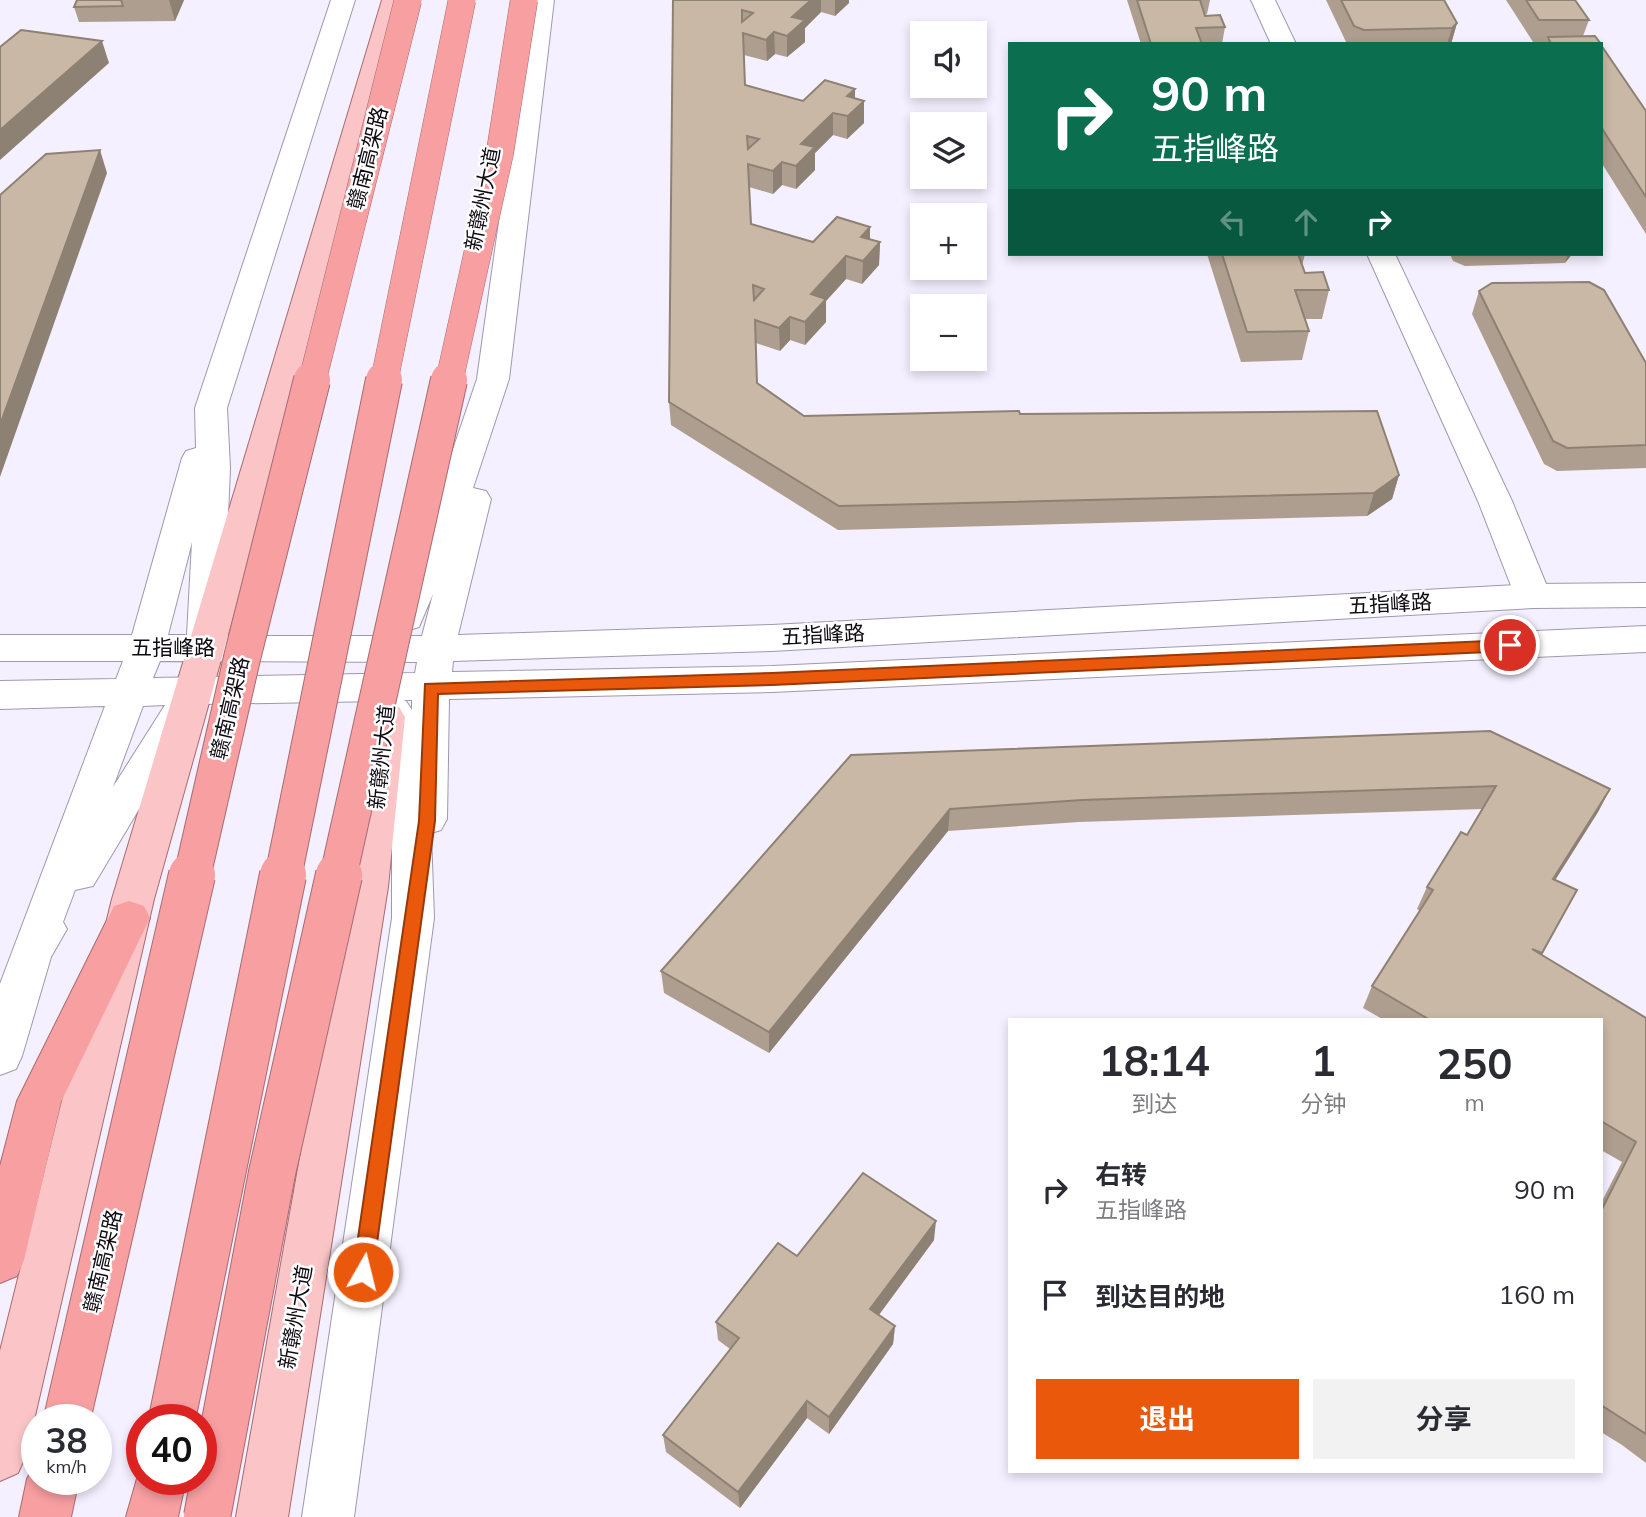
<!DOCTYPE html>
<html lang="zh">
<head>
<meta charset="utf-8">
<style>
	body { margin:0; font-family:Mulish,"Noto Sans SC",sans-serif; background:#f2f2f3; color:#2b2b33; height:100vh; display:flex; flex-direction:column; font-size:26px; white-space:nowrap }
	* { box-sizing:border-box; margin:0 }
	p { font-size:23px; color:#7c7c81 }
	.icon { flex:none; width:38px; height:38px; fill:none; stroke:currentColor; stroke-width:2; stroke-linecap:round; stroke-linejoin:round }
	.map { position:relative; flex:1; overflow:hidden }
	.panel { position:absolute; left:1008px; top:1018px; width:595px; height:455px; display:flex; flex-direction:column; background:#fff; border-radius:0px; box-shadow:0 4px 10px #0003 }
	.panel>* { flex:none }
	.guide { position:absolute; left:1008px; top:42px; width:595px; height:214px; border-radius:0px; box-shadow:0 4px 10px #0003; background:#0b6e4f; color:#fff; overflow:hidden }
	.tools { position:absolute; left:910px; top:21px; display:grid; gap:14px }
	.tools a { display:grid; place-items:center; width:77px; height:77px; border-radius:0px; background:#fff; box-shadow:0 4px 10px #0003; font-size:35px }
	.speed { position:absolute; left:21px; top:1404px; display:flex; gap:14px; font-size:35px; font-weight:700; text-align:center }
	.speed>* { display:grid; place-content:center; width:91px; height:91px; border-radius:50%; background:#fff; box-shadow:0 4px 10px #0003; line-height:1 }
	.speed small { font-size:18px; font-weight:400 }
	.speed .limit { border:10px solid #d22; background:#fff; color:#111 }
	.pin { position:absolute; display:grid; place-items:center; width:60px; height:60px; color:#fff; margin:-30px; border:4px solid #fff; border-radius:50%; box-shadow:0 2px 7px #0007 }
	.me { position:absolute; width:77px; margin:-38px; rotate:8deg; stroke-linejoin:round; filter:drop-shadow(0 0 5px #0008) }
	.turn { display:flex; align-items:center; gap:24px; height:147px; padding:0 28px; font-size:32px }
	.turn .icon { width:91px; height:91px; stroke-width:2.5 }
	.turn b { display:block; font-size:49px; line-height:60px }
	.lanes { display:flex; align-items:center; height:66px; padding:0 28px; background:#0003; justify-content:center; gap:35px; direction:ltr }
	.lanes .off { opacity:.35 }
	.eta { display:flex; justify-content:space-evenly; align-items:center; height:119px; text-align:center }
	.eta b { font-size:42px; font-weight:700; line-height:49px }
	.primary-button { display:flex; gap:14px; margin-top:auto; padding:14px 28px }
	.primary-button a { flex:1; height:80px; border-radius:0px; background:#ea580c; color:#fff; font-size:28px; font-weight:700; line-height:80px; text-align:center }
	.primary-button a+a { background:#f2f2f3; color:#2b2b33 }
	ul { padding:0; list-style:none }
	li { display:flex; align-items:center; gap:21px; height:105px; padding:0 28px }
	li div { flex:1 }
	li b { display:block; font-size:26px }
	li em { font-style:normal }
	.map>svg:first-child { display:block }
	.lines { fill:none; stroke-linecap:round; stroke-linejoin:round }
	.street-casing { stroke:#9f98ae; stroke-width:2 }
	.secondary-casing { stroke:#9f98ae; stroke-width:2 }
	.primary-casing { stroke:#a66b70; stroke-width:2 }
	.highway-casing { stroke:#a66b70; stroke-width:2 }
	.street { fill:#fff; fill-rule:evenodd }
	.secondary { fill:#fff; fill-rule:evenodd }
	.primary { fill:#fbc5c7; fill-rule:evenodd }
	.highway { fill:#f89fa2; fill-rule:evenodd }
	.highway-bridge-far2-casing { stroke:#a66b70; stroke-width:28; stroke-linecap:butt }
	.highway-bridge-far1-casing { stroke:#a66b70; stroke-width:38; stroke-linecap:butt }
	.highway-bridge-casing { stroke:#a66b70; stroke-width:48; stroke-linecap:butt }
	.highway-bridge-far2 { stroke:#f89fa2; stroke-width:27 }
	.highway-bridge-far1 { stroke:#f89fa2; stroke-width:36 }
	.highway-bridge { stroke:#f89fa2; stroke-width:46 }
	.wall { fill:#ae9e8f }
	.shaded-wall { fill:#8d8174 }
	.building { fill:#cab8a6; stroke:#8d8174; stroke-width:2; fill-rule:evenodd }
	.route { fill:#ea580c; stroke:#983908; stroke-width:2 }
	.labels { text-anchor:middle; stroke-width:5; stroke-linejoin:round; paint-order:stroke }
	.street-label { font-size:21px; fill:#0d0a12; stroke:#fff }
</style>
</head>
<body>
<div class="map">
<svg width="1646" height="1517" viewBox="0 0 1646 1517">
	<rect width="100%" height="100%" fill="#f5f0ff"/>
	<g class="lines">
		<g class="street-casing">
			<g id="street">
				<path d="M1251,0H1275L1296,44H1271Z"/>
				<path d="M1367,254H1395L1512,501L1551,596L1546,605L1533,608L1520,605L1515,596L1478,501Z"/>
			</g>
		</g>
		<g class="secondary-casing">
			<path id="secondary" d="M331,0H355L227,408L230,468L223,636H422L433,594L419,627L406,631L393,627L388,618L447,467L477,379L530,0H554L509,379L473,488L486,491L491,499L458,635L772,625L1533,584L1646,583V607L1533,608L772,651L453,661L452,672L772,666L1646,626V652L772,692L449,699L447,819L441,830L431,833L434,918L354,1517H302L392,918V836L374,711L382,701L202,704L93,886L75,890L63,922L67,929L51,957L22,1056L16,1069L0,1075V984L105,706L0,709V681L116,679L123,661H0V635H132L182,458L186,451L196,448L195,408ZM192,542L187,635H168ZM160,661L417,662L415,673L153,678ZM403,700H412V710L406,701ZM165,705L113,787L143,706Z"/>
		</g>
		<g class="primary-casing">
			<g id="primary">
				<path d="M382,0H406L154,899L26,1455L18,1473L0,1481V1351L112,899Z"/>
				<path d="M386,703L399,707L405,717L388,887L288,1517H236L348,887L367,717L373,707Z"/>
			</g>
		</g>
		<g class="highway-casing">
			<g id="highway">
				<path d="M129,901L144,906L150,918L61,1102L24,1260L17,1276L0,1283V1166L17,1101L114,906Z"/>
				<path d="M37,1460V1479H79L71,1517H19L27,1479Z"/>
				<path d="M142,1461V1479H186L178,1517H126Z"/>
			</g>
		</g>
		<use href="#street" class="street"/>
		<use href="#secondary" class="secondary"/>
		<use href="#primary" class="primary"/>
		<use href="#highway" class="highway"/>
		<g class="highway-bridge-far2-casing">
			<g id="highway-bridge-far2">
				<path d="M312,382L408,0"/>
				<path d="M384,382L462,0"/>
				<path d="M449,382L500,152L524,0"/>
			</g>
		</g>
		<g class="highway-bridge-far1-casing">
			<g id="highway-bridge-far1">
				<path d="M192,877L242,658L312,380"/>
				<path d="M283,877L384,380"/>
				<path d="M338,877L449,380"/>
			</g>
		</g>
		<g class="highway-bridge-casing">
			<g id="highway-bridge">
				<path d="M67,1419L192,875"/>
				<path d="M172,1419L283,875"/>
				<path d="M207,1517L272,1173L339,875"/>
			</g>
		</g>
		<use href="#highway-bridge-far2" class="highway-bridge-far2"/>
		<use href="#highway-bridge-far1" class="highway-bridge-far1"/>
		<use href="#highway-bridge" class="highway-bridge"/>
	</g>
	<g class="wall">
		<path d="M77,0H184L175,21L79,22L74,7Z"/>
		<path d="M673,0H849V3L835,16L821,12L805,28V42L787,57L775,54L767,61L744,55L745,85L803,101L855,98L864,123L847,139L833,135L815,153V170L796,189L782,185L773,194L749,187L751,224L813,242L870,239L880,242L879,265L862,284L846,279L826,301V322L805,345L790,340L780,351L756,343L757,383L804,416L1020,414L1399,475L1392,499L1367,516L838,530L671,425L669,402Z"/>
		<path d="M1127,0H1210L1207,14H1205L1225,27L1222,44H1141Z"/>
		<path d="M1326,0H1444L1457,23L1451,44H1347Z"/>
		<path d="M1506,0H1575L1589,20L1583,36L1601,44H1546V42H1533Z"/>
		<path d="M1601,45L1646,111V234L1601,162Z"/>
		<path d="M1207,254H1305L1302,266L1305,273L1329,290L1322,319H1305L1309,331L1302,360L1241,362Z"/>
		<path d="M1450,254H1572L1565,263L1465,266L1453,261Z"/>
		<path d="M1479,291L1646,363V468L1557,471L1544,464L1472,314Z"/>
		<path d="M851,755L1610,789L1598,812L1555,880L1577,890L1542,955L1646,1018V1463L1622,1445L1601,1432V1203L1622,1162L1601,1150V1020H1384L1363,1008L1372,986L1420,911L1417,909L1427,887L1467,835L1483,809L1079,822L948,831L769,1053L664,993L661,971Z"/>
		<path d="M934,1240L879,1315L895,1326L893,1344L829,1434L807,1418L740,1508L666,1452L663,1435L730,1349L718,1340L716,1322L797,1256Z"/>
	</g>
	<g class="shaded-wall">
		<path d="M169,0H184L175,21Z"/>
		<path d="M811,0H821V12L805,28V42L787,57V36L792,17Z"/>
		<path d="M835,0H849V3L835,16Z"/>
		<path d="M1457,23L1451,44H1447L1452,28Z"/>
		<path d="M774,32L775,54L767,61L766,40Z"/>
		<path d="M102,41L109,63L0,160V130Z"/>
		<path d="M855,89V110L864,101V123L847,139V96Z"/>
		<path d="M833,113V135L815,153V170L796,189V166L801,144Z"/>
		<path d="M100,150L107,173L0,477V425Z"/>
		<path d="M782,162V185L773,194V171Z"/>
		<path d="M870,227V250L861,237Z"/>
		<path d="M880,242L879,265L862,284L863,261Z"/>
		<path d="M1568,254H1572L1565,263Z"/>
		<path d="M846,256V279L826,301V322L805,345V322L811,294Z"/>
		<path d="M790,317V340L780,351L779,328Z"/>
		<path d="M1399,475L1392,499L1367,516L1374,493Z"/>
		<path d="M1610,789L1598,812L1542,901L1553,879Z"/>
		<path d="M950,809L948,831L769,1053V1032Z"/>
		<path d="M936,1221L934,1240L869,1328L870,1309Z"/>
		<path d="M895,1326L893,1344L829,1434V1417Z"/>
		<path d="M807,1401V1418L740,1508L738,1492Z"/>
	</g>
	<g class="building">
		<path d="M77,0H121L123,6L74,7Z"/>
		<path d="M673,0H811L792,17L805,20L787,36L774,32L766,40L743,33L745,85L803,101L825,80L855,89L847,96L864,101L848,116L833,113L801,144L815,147L796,166L782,162L773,171L748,164L751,224L813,242L837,217L870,227L861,237L880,242L863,261L846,256L811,294L826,299L805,322L790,317L779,328L755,320L757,383L804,416L1019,411L1020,414L1377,411L1399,475L1374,493L839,506L669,402ZM742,10L753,13L742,22ZM747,136L759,139L748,149ZM753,285L764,289L754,300Z"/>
		<path d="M1137,0H1200L1205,16L1220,15L1225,27L1196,28L1202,44H1151Z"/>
		<path d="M1341,0H1444L1457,23L1452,28L1364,30L1354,26Z"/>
		<path d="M1526,0H1575L1589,20H1539Z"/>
		<path d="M21,30L102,41L0,130V47Z"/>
		<path d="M1595,36L1601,44H1551L1548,37Z"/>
		<path d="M1601,45L1646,111V197L1601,127Z"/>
		<path d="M100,150L0,425V195L46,154Z"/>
		<path d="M1222,254H1298L1305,273L1323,272L1329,290H1295L1309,331L1247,332Z"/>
		<path d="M1589,282L1604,290L1646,363V445L1567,448L1553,441L1479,291L1492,283Z"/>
		<path d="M1490,731L1610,789L1553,879L1577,890L1542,953L1532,949L1646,1018V1434L1601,1405V1211L1636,1142L1601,1121V1020H1430L1372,986L1433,890L1427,887L1461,832L1467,835L1496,786L1082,800L950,809L769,1032L661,971L851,755Z"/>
		<path d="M863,1173L936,1221L870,1309L895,1326L829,1417L807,1401L738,1492L663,1435L739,1338L716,1322L778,1243L797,1256Z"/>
	</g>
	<path class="route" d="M1510,640L1517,645L1510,651L772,685L438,694L435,821L373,1272L370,1279L363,1281L356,1279L353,1272L419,821L425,684L772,673Z"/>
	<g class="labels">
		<g class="street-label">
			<text transform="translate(368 158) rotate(-76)" y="7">赣南高架路</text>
			<text transform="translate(483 199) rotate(-79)" y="7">新赣州大道</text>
			<text transform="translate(1390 604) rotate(-3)" y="7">五指峰路</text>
			<text transform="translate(823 635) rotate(-3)" y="7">五指峰路</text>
			<text x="173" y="655">五指峰路</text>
			<text transform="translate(230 708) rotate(-77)" y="7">赣南高架路</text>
			<text transform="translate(382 757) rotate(-84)" y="7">新赣州大道</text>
			<text transform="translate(103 1261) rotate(-77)" y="7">赣南高架路</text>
			<text transform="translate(296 1317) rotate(-80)" y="7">新赣州大道</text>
		</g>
	</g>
</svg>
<div class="tools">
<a><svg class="icon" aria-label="sound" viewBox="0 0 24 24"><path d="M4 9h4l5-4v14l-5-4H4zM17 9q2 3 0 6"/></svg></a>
<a><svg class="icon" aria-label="layers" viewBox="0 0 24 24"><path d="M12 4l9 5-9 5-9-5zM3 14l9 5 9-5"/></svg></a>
<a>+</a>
<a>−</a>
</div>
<div class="speed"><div>38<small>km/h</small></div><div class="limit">40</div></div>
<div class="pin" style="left:1510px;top:645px;background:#d93025"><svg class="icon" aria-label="arrive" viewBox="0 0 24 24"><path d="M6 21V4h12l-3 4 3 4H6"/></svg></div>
<svg class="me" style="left:363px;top:1272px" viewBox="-20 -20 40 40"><circle r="17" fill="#ea580c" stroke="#fff" stroke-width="3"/><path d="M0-11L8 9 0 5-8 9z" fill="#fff"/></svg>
<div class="guide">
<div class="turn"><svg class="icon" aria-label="right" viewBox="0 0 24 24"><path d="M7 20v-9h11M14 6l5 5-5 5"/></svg><div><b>90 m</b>五指峰路</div></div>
<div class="lanes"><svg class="icon off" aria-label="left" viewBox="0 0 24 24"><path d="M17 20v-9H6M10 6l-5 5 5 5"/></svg><svg class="icon off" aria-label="ahead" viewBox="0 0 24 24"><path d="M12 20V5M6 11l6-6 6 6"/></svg><svg class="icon" aria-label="right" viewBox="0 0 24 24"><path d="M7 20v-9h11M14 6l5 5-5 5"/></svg></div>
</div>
<section class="panel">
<div class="eta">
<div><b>18:14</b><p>到达</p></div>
<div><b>1</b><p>分钟</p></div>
<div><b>250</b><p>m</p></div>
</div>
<ul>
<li><svg class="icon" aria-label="right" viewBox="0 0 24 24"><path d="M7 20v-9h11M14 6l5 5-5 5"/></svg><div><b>右转</b><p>五指峰路</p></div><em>90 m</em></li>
<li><svg class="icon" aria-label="arrive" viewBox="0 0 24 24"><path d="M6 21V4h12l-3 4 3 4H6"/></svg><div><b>到达目的地</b></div><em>160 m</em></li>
</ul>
<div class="primary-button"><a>退出</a><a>分享</a></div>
</section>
</div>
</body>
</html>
